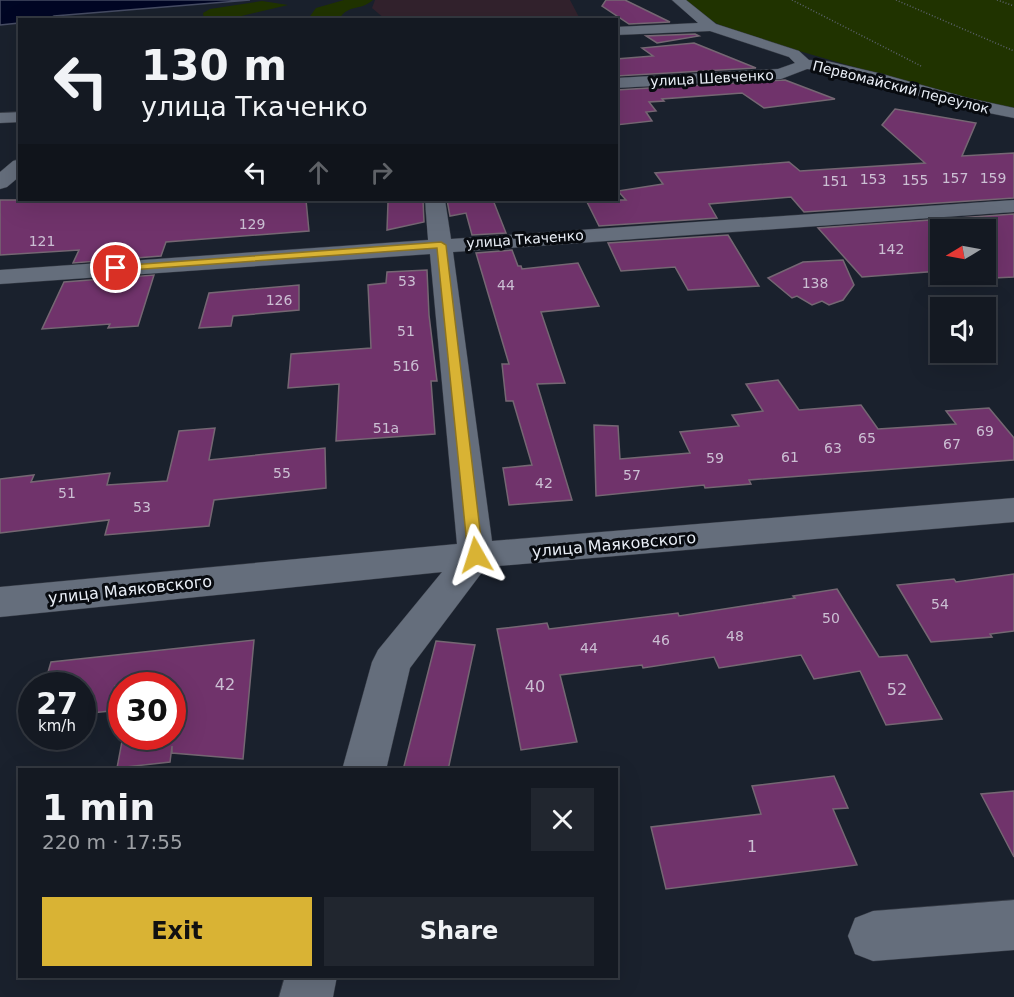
<!DOCTYPE html>
<html lang="en">
<head>
<meta charset="utf-8">
<style>
	body { margin:0; font-family:"DejaVu Sans",sans-serif; background:#21262f; color:#f1f3f6; height:100vh; display:flex; flex-direction:column; font-size:22px; white-space:nowrap }
	* { box-sizing:border-box; margin:0 }
	p { font-size:20px; color:#9da0a5 }
	.icon { flex:none; width:33px; height:33px; fill:none; stroke:currentColor; stroke-width:2; stroke-linecap:round; stroke-linejoin:round }
	.map { position:relative; flex:1; overflow:hidden }
	.details { position:absolute; left:18px; top:768px; width:600px; height:210px; display:flex; flex-direction:column; background:#141922; border-radius:0px; box-shadow:0 6px 24px #0002,0 0 0 2px #333840 }
	.details>* { flex:none }
	.top-card { position:absolute; left:18px; top:18px; width:600px; height:183px; border-radius:0px; box-shadow:0 6px 24px #0002,0 0 0 2px #333840; background:#141922; color:#f1f3f6; overflow:hidden }
	.needle { width:39px; rotate:260deg }
	.buttons { position:absolute; left:930px; top:219px; display:grid; gap:12px }
	.buttons a { display:grid; place-items:center; width:66px; height:66px; border-radius:0px; background:#141922; box-shadow:0 6px 24px #0002,0 0 0 2px #333840; font-size:30px }
	.speed { position:absolute; left:18px; top:672px; display:flex; gap:12px; font-size:30px; font-weight:700; text-align:center }
	.speed>* { display:grid; place-content:center; width:78px; height:78px; border-radius:50%; background:#141922; box-shadow:0 6px 24px #0002,0 0 0 2px #333840; line-height:1 }
	.speed small { font-size:15px; font-weight:400 }
	.speed .limit { border:9px solid #d22; background:#fff; color:#111 }
	.pin { position:absolute; display:grid; place-items:center; width:51px; height:51px; color:#fff; margin:-26px; border:3px solid #fff; border-radius:50%; box-shadow:0 2px 6px #0007 }
	.me { position:absolute; width:66px; margin:-33px; rotate:354deg; stroke-linejoin:round; filter:drop-shadow(0 0 4px #0008) }
	.turn { display:flex; align-items:center; gap:21px; height:126px; padding:0 24px; font-size:27px }
	.turn .icon { width:78px; height:78px; stroke-width:2.5 }
	.turn b { display:block; font-size:42px; line-height:51px }
	.lanes { display:flex; align-items:center; height:57px; padding:0 24px; background:#0003; justify-content:center; gap:30px; direction:ltr }
	.lanes .off { opacity:.35 }
	.round { display:grid; place-items:center; flex:none; width:63px; height:63px; border-radius:0px; background:#21262f }
	.overview { display:flex; align-items:center; justify-content:space-between; height:102px; padding:0 24px }
	h1 { font-size:36px; font-weight:700; line-height:45px }
	.button { display:flex; gap:12px; margin-top:auto; padding:12px 24px }
	.button a { flex:1; height:69px; border-radius:0px; background:#d9b334; color:#111; font-size:24px; font-weight:700; line-height:69px; text-align:center }
	.button a+a { background:#21262f; color:#f1f3f6 }
	.map>svg:first-child { display:block }
	.industrial { fill:#32222d }
	.green { fill:#203300 }
	.water { fill:#000624; stroke:#464c63; stroke-width:1.5 }
	.building { fill:#70336b; stroke:#756773; stroke-width:1.5 }
	.lines { fill:none; stroke-linecap:round; stroke-linejoin:round }
	.minor-casing { stroke:#373c46; stroke-width:1 }
	.path { stroke:#5d636e; stroke-width:1.5; stroke-dasharray:1 2; stroke-linecap:butt }
	.minor { fill:#656e7c; fill-rule:evenodd }
	.route { fill:#d9b334; stroke:#8d7422; stroke-width:1.5 }
	.labels { text-anchor:middle; stroke-width:6; stroke-linejoin:round; paint-order:stroke }
	.far-street-label { font-size:14px; fill:#e9eef6; stroke:#080b10 }
	.number-label { font-size:14px; fill:#cbbfd3 }
	.street-label { font-size:16px; fill:#e9eef6; stroke:#080b10 }
	.near-number-label { font-size:16px; fill:#cbbfd3 }
</style>
</head>
<body>
<div class="map">
<svg width="1014" height="997" viewBox="0 0 1014 997">
	<rect width="100%" height="100%" fill="#1a212d"/>
	<path class="industrial" d="M375,0H570L580,19H385L372,8Z"/>
	<g class="green">
		<path d="M344,0H373C359,12 350,3 339,19H308L316,8Z"/>
		<path d="M683,0H1014V110L982,104L730,31L700,14Z"/>
		<path d="M262,1L288,5L229,19H204L203,13L210,9Z"/>
	</g>
	<path class="water" d="M0,0H250L54,16L48,19L20,20L19,23L0,25Z"/>
	<g class="building">
		<path d="M606,0H625L670,22L629,24L602,6Z"/>
		<path d="M695,34L699,36L657,43L646,36Z"/>
		<path d="M694,43L756,68L616,76V59L653,56L642,48Z"/>
		<path d="M785,80L835,99L764,108L742,93L662,99L664,101L649,102L656,111L646,112L652,121L616,125V90Z"/>
		<path d="M895,109L976,123L962,156L1014,153V198L804,212L791,197L709,204L717,218L599,226L586,200H626L618,191L663,184L655,173L789,162L800,171L925,163L882,125Z"/>
		<path d="M0,200H306L309,231L166,242L161,256L73,263L79,250L0,255Z"/>
		<path d="M423,200L424,222L387,230L388,202Z"/>
		<path d="M447,200H493L506,233L472,235L466,213L450,216Z"/>
		<path d="M1014,214V277L973,279L968,274H986V230H940V271L862,277L818,228Z"/>
		<path d="M728,235L759,286L688,290L675,267L621,271L608,243Z"/>
		<path d="M512,250L518,266H521L522,269L578,263L599,306L541,312L565,383L537,384L572,500L509,505L503,468L532,465L513,401H506L502,364H509L476,253Z"/>
		<path d="M843,260L854,285L843,300L829,305L822,301L812,305L797,296L792,298L768,278L803,262Z"/>
		<path d="M427,270L429,315L437,381H431L435,434L336,441L339,384L288,388L291,354L371,348L368,285L386,283L387,272Z"/>
		<path d="M154,275L138,326L108,328L110,324L42,329L64,282Z"/>
		<path d="M299,285V310L233,316L231,326L199,328L209,293Z"/>
		<path d="M778,380L799,410L861,405L878,429L956,424L946,411L989,408L1014,438V460L749,480L751,484L705,488L704,485L596,496L594,425L618,426L620,459L690,453L680,432L739,426L732,415L763,411L746,384Z"/>
		<path d="M215,428L209,460L325,448L326,488L214,500L209,526L105,535L109,520L0,533V479L34,475L31,482L110,473L107,485L167,481L179,431Z"/>
		<path d="M1014,574V631L990,634L992,637L931,642L897,585L954,579L956,582Z"/>
		<path d="M837,589L879,657L907,655L942,719L886,725L860,671L814,679L801,655L719,668L714,657L643,668L642,665L560,675L577,742L521,750L497,629L547,623L549,629L678,613L679,616L795,598L793,596Z"/>
		<path d="M254,640L243,759L172,753V746L170,762L117,768L123,736H172V686H115L110,711L82,714V686H44L51,662Z"/>
		<path d="M436,641L475,645L448,770H403Z"/>
		<path d="M834,776L848,808L833,809L857,865L666,889L651,827L761,814L752,786Z"/>
		<path d="M1014,791V857L981,794Z"/>
	</g>
	<g class="lines">
		<g class="minor-casing">
			<g id="minor">
				<path d="M672,0H686L716,24L799,51L809,60L827,61L882,74L968,98L1014,108V118L959,107L827,71L807,69L781,79L616,88V78L778,69L795,63L789,57L710,31L616,35V27L698,23Z"/>
				<path d="M20,112V122L0,123V113Z"/>
				<path d="M20,159V176L7,187L0,189V172L13,161Z"/>
				<path d="M425,200H445L451,239L1014,200V212L453,252L492,541L1014,498V522L486,567L410,668L386,770H342L372,662L378,650L442,572L0,617V587L457,544L430,254L0,284V270L428,240Z"/>
				<path d="M1014,900V950L873,961L855,954L848,936L855,918L873,911Z"/>
				<path d="M285,976H337L333,997H279Z"/>
			</g>
		</g>
		<g class="path">
			<path d="M792,0L921,66"/>
			<path d="M896,0L1014,51"/>
			<path d="M997,0L1014,6"/>
		</g>
		<use href="#minor" class="minor"/>
	</g>
	<path class="route" d="M441,242L446,245L483,555L481,559H471L468,555L437,248L116,271L111,268L116,266Z"/>
	<g class="labels">
		<g class="far-street-label">
			<text transform="translate(712 78) rotate(-3)" y="5">улица Шевченко</text>
			<text transform="translate(901 87) rotate(14)" y="5">Первомайский переулок</text>
			<text transform="translate(525 239) rotate(-4)" y="5">улица Ткаченко</text>
		</g>
		<g class="number-label">
			<text x="955" y="183">157</text>
			<text x="993" y="183">159</text>
			<text x="873" y="184">153</text>
			<text x="915" y="185">155</text>
			<text x="835" y="186">151</text>
			<text x="252" y="229">129</text>
			<text x="42" y="246">121</text>
			<text x="891" y="254">142</text>
			<text x="407" y="286">53</text>
			<text x="815" y="288">138</text>
			<text x="506" y="290">44</text>
			<text x="279" y="305">126</text>
			<text x="406" y="336">51</text>
			<text x="406" y="371">51б</text>
			<text x="386" y="433">51а</text>
			<text x="985" y="436">69</text>
			<text x="867" y="443">65</text>
			<text x="952" y="449">67</text>
			<text x="833" y="453">63</text>
			<text x="790" y="462">61</text>
			<text x="715" y="463">59</text>
			<text x="282" y="478">55</text>
			<text x="632" y="480">57</text>
			<text x="544" y="488">42</text>
			<text x="67" y="498">51</text>
			<text x="142" y="512">53</text>
			<text x="940" y="609">54</text>
			<text x="831" y="623">50</text>
			<text x="735" y="641">48</text>
			<text x="661" y="645">46</text>
			<text x="589" y="653">44</text>
		</g>
		<g class="street-label">
			<text transform="translate(614 544) rotate(-5)" y="6">улица Маяковского</text>
			<text transform="translate(130 589) rotate(-6)" y="6">улица Маяковского</text>
		</g>
		<g class="near-number-label">
			<text x="225" y="690">42</text>
			<text x="535" y="692">40</text>
			<text x="897" y="695">52</text>
			<text x="752" y="852">1</text>
		</g>
	</g>
</svg>
<div class="buttons">
<a><svg class="needle" viewBox="-14 -14 28 28"><path d="M0-13l5 13h-10z" fill="#e53935"/><path d="M0 13l5-13h-10z" fill="#9da0a5"/></svg></a>
<a><svg class="icon" aria-label="sound" viewBox="0 0 24 24"><path d="M4 9h4l5-4v14l-5-4H4zM17 9q2 3 0 6"/></svg></a>
</div>
<div class="speed"><div>27<small>km/h</small></div><div class="limit">30</div></div>
<div class="pin" style="left:116px;top:268px;background:#d93025"><svg class="icon" aria-label="arrive" viewBox="0 0 24 24"><path d="M6 21V4h12l-3 4 3 4H6"/></svg></div>
<svg class="me" style="left:476px;top:555px" viewBox="-20 -20 40 40"><path d="M0-17L14 15 0 8-14 15z" fill="#d9b334" stroke="#fff" stroke-width="4"/></svg>
<div class="top-card">
<div class="turn"><svg class="icon" aria-label="left" viewBox="0 0 24 24"><path d="M17 20v-9H6M10 6l-5 5 5 5"/></svg><div><b>130 m</b>улица Ткаченко</div></div>
<div class="lanes"><svg class="icon" aria-label="left" viewBox="0 0 24 24"><path d="M17 20v-9H6M10 6l-5 5 5 5"/></svg><svg class="icon off" aria-label="ahead" viewBox="0 0 24 24"><path d="M12 20V5M6 11l6-6 6 6"/></svg><svg class="icon off" aria-label="right" viewBox="0 0 24 24"><path d="M7 20v-9h11M14 6l5 5-5 5"/></svg></div>
</div>
<section class="details">
<div class="overview"><div><h1>1 min</h1><p>220 m · 17:55</p></div><a class="round"><svg class="icon" aria-label="close" viewBox="0 0 24 24"><path d="M6 6l12 12M18 6L6 18"/></svg></a></div>
<div class="button"><a>Exit</a><a>Share</a></div>
</section>
</div>
</body>
</html>
